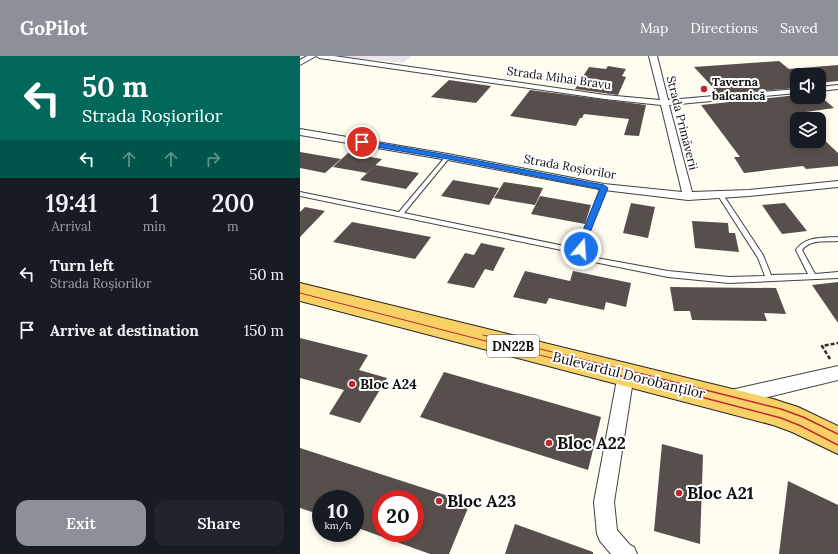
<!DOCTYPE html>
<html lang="en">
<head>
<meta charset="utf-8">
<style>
	body { margin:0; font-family:Lora,serif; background:#20242c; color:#f1f3f6; height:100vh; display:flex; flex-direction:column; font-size:15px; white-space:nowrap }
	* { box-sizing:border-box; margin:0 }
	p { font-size:13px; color:#9ea1a6 }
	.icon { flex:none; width:22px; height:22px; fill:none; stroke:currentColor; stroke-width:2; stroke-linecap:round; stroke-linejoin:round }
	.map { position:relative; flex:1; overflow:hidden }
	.drawer { display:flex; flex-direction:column; background:#171b24; width:300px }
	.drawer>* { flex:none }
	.guide { background:#00695c; color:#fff; overflow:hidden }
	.buttons { position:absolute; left:490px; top:12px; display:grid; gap:8px }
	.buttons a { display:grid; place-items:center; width:36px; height:36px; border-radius:8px; background:#171b24; box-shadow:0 2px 6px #0003; font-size:20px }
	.speed { position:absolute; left:12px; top:434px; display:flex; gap:8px; font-size:20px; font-weight:700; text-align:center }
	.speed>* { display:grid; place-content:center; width:52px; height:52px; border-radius:50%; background:#171b24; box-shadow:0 2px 6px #0003; line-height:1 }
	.speed small { font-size:10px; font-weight:400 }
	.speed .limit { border:6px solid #d22; background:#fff; color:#111 }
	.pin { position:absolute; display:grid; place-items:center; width:34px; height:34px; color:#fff; margin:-17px; border:2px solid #fff; border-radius:50%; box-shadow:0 1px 4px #0007 }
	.me { position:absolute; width:44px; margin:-22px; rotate:18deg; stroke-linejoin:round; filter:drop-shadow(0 0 3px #0008) }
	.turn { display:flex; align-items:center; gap:14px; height:84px; padding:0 16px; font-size:18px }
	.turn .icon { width:52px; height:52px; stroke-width:2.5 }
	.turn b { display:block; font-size:28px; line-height:34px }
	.lanes { display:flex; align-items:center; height:38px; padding:0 16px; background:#0003; justify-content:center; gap:20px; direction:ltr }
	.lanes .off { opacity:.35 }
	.eta { display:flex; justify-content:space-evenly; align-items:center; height:68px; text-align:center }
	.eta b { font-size:24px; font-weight:600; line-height:28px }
	.cta { display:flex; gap:8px; margin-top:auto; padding:8px 16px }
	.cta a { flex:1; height:46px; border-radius:12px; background:#8c9099; color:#fff; font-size:16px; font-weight:600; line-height:46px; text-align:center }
	.cta a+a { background:#20242c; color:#f1f3f6 }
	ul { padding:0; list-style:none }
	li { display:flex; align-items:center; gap:12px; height:56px; padding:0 16px }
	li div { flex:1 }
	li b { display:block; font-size:15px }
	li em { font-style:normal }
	header { display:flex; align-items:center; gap:24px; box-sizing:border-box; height:56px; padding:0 20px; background:#8c9099; color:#fff }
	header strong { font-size:19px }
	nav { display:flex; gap:22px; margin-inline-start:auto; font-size:14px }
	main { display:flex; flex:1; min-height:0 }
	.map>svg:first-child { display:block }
	.industrial { fill:#ece3ed }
	.building { fill:#574f4b; fill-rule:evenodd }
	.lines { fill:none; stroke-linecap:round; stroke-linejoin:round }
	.lane-casing { stroke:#414141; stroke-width:2 }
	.street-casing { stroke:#414141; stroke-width:2 }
	.primary-casing { stroke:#1f1f1f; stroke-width:2 }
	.path { stroke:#303030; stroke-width:2.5; stroke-dasharray:4 2; stroke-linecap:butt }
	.lane { fill:#fff; fill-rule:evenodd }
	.street { fill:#fff; fill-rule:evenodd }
	.primary { fill:#f8d166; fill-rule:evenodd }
	.tram-far1 { stroke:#bf2630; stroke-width:1 }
	.tram { stroke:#bf2630; stroke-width:1.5 }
	.route { fill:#1a73e8; stroke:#114b97 }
	.poi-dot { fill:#bf2630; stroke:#fff; stroke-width:1.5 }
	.labels { text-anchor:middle; stroke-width:4; stroke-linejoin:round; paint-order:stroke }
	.far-street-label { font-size:12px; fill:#0e0e0e; stroke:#fff }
	.far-poi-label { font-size:12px; font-weight:bold; fill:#0e0e0e; stroke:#fff; text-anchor:start }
	.shield { fill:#fff; stroke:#565656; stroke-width:1 }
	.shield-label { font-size:13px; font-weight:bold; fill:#0e0e0e }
	.street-label { font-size:14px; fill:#0e0e0e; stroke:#fff }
	.poi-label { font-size:14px; font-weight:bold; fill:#0e0e0e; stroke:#fff; text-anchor:start }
	.near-poi-label { font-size:17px; font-weight:bold; fill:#0e0e0e; stroke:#fff; text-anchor:start }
</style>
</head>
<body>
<header>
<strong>GoPilot</strong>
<nav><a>Map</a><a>Directions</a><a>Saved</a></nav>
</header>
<main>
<section class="drawer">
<div class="guide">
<div class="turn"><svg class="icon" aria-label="left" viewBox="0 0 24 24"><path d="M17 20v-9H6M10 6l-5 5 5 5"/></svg><div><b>50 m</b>Strada Roșiorilor</div></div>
<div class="lanes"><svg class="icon" aria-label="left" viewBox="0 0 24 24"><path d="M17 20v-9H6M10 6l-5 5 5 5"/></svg><svg class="icon off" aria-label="ahead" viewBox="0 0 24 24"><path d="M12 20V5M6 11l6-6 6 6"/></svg><svg class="icon off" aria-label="ahead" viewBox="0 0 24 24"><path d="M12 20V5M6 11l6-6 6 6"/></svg><svg class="icon off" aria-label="right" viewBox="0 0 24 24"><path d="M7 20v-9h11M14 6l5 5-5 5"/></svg></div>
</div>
<div class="eta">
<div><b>19:41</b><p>Arrival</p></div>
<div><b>1</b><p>min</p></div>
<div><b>200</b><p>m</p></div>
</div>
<ul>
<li><svg class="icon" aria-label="left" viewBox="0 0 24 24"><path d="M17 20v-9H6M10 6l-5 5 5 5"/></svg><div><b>Turn left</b><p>Strada Roșiorilor</p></div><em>50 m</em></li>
<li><svg class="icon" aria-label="arrive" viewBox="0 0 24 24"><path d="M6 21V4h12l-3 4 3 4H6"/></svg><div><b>Arrive at destination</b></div><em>150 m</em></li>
</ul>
<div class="cta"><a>Exit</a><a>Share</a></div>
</section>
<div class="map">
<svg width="538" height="498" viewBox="0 0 538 498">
	<rect width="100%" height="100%" fill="#fffcf0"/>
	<path class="industrial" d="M38,0H112L103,7Z"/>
	<g class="building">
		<path d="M479,5L489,13L538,9V25L519,27V19H497V32L419,38L394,11Z"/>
		<path d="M308,10L326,13L322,20L326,21L318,39L275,33L289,11L306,13Z"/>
		<path d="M149,24L191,30L176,47L131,41Z"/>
		<path d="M230,34L346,49L339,80L324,79L329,63L284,58L282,62H280L276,70L210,60Z"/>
		<path d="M497,39V41H519V39L534,52L506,56L514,63H497V85H519V79L538,97V110L506,113L503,110L444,117L434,101H440L401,49Z"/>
		<path d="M0,96L41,103L25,117L0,112Z"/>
		<path d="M48,97L82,103L67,117L33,111Z"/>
		<path d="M75,109L119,117L106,133L60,124Z"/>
		<path d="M153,124L199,132L189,149L141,140Z"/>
		<path d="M204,126L243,132L235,149L194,142Z"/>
		<path d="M240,140L291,149L285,168L231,158Z"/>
		<path d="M331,147L355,151L348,182L323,177Z"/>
		<path d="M485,147L507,175L482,178L462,149Z"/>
		<path d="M5,151L25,155L0,181V156Z"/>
		<path d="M392,165L428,167L429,177H435L439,196L395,192Z"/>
		<path d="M52,166L131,181L115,203L33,186Z"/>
		<path d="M181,187L205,192L193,215L185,213L174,232L147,227L165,197L174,199Z"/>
		<path d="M225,215L270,225L273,215L331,227L326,251L306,246L304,254L249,242L246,248L213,241Z"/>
		<path d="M538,226V267L512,229Z"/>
		<path d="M370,231L476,232L486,258L464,257L467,265L392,264L390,255H374Z"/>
		<path d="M0,282L68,299L59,314L87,322L60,367L29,358L44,334L0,322Z"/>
		<path d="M144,316L301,361L288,414L120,361Z"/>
		<path d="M362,388L403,399L400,488L354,475Z"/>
		<path d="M0,392L170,447L149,498H130L55,471V443H21V459L0,452ZM81,443H115V477H81Z"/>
		<path d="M488,425L538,449V498H479Z"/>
		<path d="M215,468L293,496V498H205Z"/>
	</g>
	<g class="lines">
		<g class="lane-casing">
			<path id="lane" d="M146,100L150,101L104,157L279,193L278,189L301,131L304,129L307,131L284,189L286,195L291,201L368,215L429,221L465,220L458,202L417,138L420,136L422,137L463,199L471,219L508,218L496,194C505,180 523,182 538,181V185C526,186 510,183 502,194L515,218L538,216V222L429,227L368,221L289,205H287L281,198L0,140V136L99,156Z"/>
		</g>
		<g class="street-casing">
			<g id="street">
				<path d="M7,0H34L305,39L360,44L349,0H357L368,44L497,33V37L369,49L392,136L449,134L538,125V131L449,140L388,144L304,134L148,104L0,79V73L148,98L304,128L382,136L361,49L305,43L19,2L16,0L0,9V4Z"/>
				<path d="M538,29V33L519,35V31Z"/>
				<path d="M538,310V324L431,350L425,348L423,342L425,336L431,334Z"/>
				<path d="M326,311L332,313L334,318L314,446L317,474L330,489L334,491L337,498H311L300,485L297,478L294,446L318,318L320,313Z"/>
			</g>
		</g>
		<g class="primary-casing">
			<path id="primary" d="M0,227L473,343L498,351L538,370V398L492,376L473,369L0,245Z"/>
		</g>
		<path class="path" d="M530,303L522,290L538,287"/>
		<use href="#lane" class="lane"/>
		<use href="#street" class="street"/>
		<use href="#primary" class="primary"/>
		<g class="tram-far1">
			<path d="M0,237L317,319"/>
			<path d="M183,279L346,319"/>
		</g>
		<g class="tram">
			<path d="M313,318L481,362L501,370L538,389"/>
			<path d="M342,318L481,353L503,361L538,378"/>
		</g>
	</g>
	<path class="route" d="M62,84L148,99L304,129L308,132L285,189V193L281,196L279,195L277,189L300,133L148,103L59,88L58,86Z"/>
	<g class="poi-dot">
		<circle cx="404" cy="33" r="4"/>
		<circle cx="52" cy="328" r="4"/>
		<circle cx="249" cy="387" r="4"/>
		<circle cx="379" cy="437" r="4"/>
		<circle cx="139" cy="445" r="4"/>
	</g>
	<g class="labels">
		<g class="far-street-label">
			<text transform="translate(259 22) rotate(8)" y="4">Strada Mihai Bravu</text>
			<text transform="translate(382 67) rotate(76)" y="4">Strada Primăverii</text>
			<text transform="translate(270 111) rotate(10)" y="4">Strada Roșiorilor</text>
		</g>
		<g class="far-poi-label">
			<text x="412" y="30">Taverna<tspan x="412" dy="14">balcanică</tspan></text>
		</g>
		<rect class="shield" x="187" y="279" width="52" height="22" rx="3"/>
		<g class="shield-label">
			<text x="213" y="295">DN22B</text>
		</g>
		<g class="street-label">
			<text transform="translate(329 319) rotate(14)" y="5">Bulevardul Dorobanților</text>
		</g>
		<g class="poi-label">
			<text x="60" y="333">Bloc A24</text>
		</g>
		<g class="near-poi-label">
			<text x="257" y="393">Bloc A22</text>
			<text x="387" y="443">Bloc A21</text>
			<text x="147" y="451">Bloc A23</text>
		</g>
	</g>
</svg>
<div class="buttons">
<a><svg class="icon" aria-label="sound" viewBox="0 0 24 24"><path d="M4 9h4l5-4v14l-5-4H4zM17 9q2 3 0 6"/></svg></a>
<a><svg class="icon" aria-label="layers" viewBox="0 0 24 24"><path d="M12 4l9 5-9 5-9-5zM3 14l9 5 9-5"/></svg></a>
</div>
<div class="speed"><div>10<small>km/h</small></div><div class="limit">20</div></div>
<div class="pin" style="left:62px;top:86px;background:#d93025"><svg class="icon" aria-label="arrive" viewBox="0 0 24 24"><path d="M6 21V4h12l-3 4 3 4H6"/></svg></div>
<svg class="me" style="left:281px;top:193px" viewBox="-20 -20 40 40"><circle r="17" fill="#1a73e8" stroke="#fff" stroke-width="3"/><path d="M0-11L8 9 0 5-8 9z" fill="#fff"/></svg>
</div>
</main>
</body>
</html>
